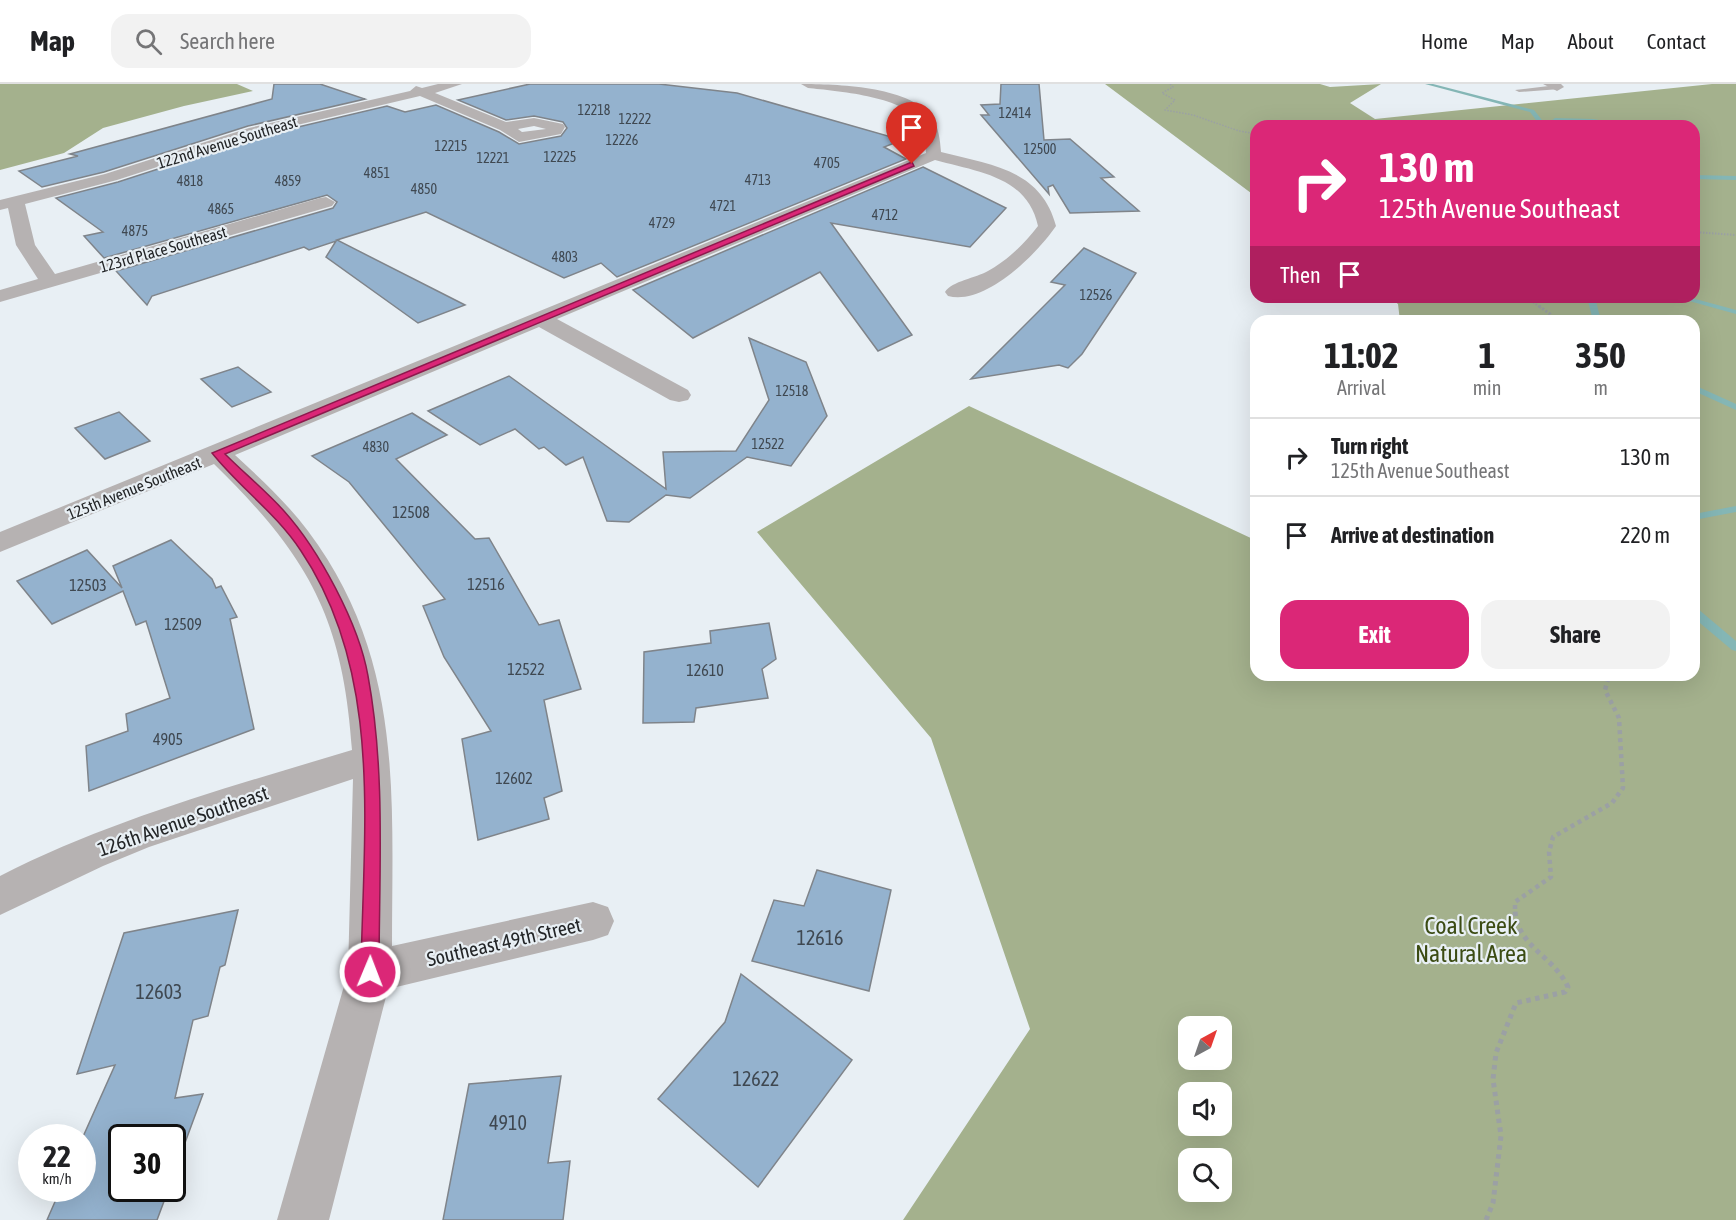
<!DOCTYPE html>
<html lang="en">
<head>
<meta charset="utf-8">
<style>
	body { margin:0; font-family:"Asap Condensed",sans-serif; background:#f2f2f2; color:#202124; height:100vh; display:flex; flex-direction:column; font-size:22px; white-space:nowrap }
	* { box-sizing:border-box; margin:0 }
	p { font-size:20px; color:#757577 }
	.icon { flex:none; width:33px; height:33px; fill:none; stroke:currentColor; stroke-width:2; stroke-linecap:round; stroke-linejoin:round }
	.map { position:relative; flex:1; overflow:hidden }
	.details { position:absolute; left:1250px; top:231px; width:450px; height:366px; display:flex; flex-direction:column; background:#fff; border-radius:18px; box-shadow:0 6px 24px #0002 }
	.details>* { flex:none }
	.banner { position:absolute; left:1250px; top:36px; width:450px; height:183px; border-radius:18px; box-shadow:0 6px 24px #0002; background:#db2777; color:#fff; overflow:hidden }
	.needle { width:39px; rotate:40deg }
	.controls { position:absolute; left:1178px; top:932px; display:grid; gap:12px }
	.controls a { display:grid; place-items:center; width:54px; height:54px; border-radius:12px; background:#fff; box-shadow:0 6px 24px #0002; font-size:30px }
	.speed { position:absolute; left:18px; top:1040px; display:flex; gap:12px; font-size:30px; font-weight:700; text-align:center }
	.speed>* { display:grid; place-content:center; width:78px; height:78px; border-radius:50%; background:#fff; box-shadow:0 6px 24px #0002; line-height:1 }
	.speed small { font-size:15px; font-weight:400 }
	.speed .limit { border:3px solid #111; border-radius:9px; background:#fff; color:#111 }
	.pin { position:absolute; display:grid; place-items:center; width:51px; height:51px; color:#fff; margin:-62px -26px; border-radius:50% 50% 50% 0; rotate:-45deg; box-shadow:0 0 6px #0007 }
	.pin .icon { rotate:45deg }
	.me { position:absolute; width:66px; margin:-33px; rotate:1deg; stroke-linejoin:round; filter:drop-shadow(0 0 4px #0008) }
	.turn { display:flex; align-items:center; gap:21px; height:126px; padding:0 30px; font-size:27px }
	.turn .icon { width:78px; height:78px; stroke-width:2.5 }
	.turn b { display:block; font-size:42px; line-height:51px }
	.then { display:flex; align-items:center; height:57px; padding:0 30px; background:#0003; gap:12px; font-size:22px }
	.eta { display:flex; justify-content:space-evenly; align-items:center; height:102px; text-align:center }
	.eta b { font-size:36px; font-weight:700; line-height:42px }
	.cta { display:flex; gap:12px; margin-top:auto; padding:12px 30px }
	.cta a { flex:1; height:69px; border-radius:18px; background:#db2777; color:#fff; font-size:24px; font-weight:700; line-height:69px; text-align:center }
	.cta a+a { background:#f2f2f2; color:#202124 }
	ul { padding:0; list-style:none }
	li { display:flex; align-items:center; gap:18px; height:78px; padding:0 30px; border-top:2px solid #e0e0e0 }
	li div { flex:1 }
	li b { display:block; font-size:22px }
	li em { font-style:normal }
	header { display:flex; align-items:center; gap:36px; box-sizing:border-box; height:84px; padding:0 30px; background:#fff; border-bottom:2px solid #e0e0e0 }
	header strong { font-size:28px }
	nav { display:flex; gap:33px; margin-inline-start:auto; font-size:21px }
	.search { width:420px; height:54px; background:#f2f2f2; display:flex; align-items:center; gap:15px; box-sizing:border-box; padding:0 21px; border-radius:18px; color:#757577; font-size:22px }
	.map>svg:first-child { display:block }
	.forest { fill:#a4b18d; fill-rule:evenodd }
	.water { fill:#84b6b5 }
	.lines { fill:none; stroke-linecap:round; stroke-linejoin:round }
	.stream { fill:#84b6b5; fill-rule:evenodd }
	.building { fill:#94b2ce; stroke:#7f848a; stroke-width:1.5 }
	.path-far4 { stroke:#9ba0a4; stroke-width:1.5; stroke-dasharray:1.5 1.5; stroke-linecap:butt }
	.path-far3 { stroke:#9ba0a4; stroke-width:2; stroke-dasharray:1.5 1.5; stroke-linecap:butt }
	.path-far2 { stroke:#9ba0a4; stroke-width:3; stroke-dasharray:2 2; stroke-linecap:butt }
	.path-far1 { stroke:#9ba0a4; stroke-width:4.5; stroke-dasharray:4 4; stroke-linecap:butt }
	.path { stroke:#9ba0a4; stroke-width:5; stroke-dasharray:4.5 4.5; stroke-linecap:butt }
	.service { fill:#b6b2b2; fill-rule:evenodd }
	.minor { fill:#b6b2b2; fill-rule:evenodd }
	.route { fill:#db2777; stroke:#8e194d; stroke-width:1.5 }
	.labels { text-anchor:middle; stroke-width:4.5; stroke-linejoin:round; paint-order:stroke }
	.far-number-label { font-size:14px; fill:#3f4851 }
	.far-street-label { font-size:16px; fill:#232527; stroke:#e8eff4 }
	.number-label { font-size:16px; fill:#3f4851 }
	.street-label { font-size:20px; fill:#232527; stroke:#e8eff4 }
	.near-number-label { font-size:20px; fill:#3f4851 }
	.near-park-label { font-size:24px; fill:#3b4b13; stroke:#e8eff4 }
</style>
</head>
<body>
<header>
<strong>Map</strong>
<div class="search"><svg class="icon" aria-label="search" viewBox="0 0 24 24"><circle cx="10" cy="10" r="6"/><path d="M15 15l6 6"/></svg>Search here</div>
<nav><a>Home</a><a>Map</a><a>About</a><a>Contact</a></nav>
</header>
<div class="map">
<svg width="1736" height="1136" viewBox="0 0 1736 1136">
	<rect width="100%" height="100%" fill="#e8eff4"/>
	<g class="forest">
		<path d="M0,0H237L253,7L184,22L103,44L64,69L0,86Z"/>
		<path d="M1105,0H1320L1330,3L1381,0L1350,19L1375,35L1712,0H1736V1136H903L1030,945L931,654L757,448L969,322L1255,456L1256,591H1694V237H1400L1398,220L1389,213H1694V42H1256L1255,112ZM1188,942H1221V975H1188ZM1188,1008H1221V1041H1188ZM1188,1074H1221V1107H1188Z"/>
	</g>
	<path class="water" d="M1555,34L1593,35L1635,42H1558L1551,37Z"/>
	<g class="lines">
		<g class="stream">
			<path d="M1425,0H1433L1534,26L1542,36L1532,42H1525L1536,36L1530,28Z"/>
			<path d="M1694,91L1736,92V96L1694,95Z"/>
			<path d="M1587,213H1595L1601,237H1593Z"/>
			<path d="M1675,213H1688L1736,226V230Z"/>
			<path d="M1694,301L1736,320V326L1694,307Z"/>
			<path d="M1736,422V428L1694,436V430Z"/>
			<path d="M1694,524L1698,525L1736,557V567L1732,566L1694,534Z"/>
		</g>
	</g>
	<g class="building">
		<path d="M274,0H320L365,15L248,42L104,88L42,103L19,87L78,72L70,70L272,15Z"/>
		<path d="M530,0H659L737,9L902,56L884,63L906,75L617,193L601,179L564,194L426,128L337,156L465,221L418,239L326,173L336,157L309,166L304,163L152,212L147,221L116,187L333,124L337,118L327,111L104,174L84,152L103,148L56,114L118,98L260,52L387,22L405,28L436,21L499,48L519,60L561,52L567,44L563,38L534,32L506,36L458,16Z"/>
		<path d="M1001,0H1039L1044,56L1070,55L1114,93L1101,94L1139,127L1070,129L1053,101L1048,103L1049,110L981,31H989L981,21L1000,20Z"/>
		<path d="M923,83L1006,124L970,163L831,139L912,251L878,267L820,188L693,254L633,206Z"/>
		<path d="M1084,164L1136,189L1082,270L1068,284L1059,281L971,295L1065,201L1051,198Z"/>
		<path d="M749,254L806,278L827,332L791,382L747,373L690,414L666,411L629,438L607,437L583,373L566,381L544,363L539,365L515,345L480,361L428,327L509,292L666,405L663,368L736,367L769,316Z"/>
		<path d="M238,283L271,308L232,323L201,295Z"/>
		<path d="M119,328L150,357L105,375L75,344Z"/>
		<path d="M412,329L447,351L396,375L475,455L489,454L539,541L559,536L581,605L544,616L562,707L544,714L549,735L478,756L462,655L491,647L444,573L423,522L445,515L349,398L312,372Z"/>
		<path d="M171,456L212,495L216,504L221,502L237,533L230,535L254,645L89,707L86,662L128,647L126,630L170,614L146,537L136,541L123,507L52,540L17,497L87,466L122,504L113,482Z"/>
		<path d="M769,539L776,575L762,585L768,614L696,624L694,638L643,639L644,568L711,559L710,547Z"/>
		<path d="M817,786L891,806L869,907L752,877L774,816L804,822Z"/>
		<path d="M238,826L225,881L220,883L208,932L193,936L175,1014L203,1010L172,1094V1053H122V1104H169L157,1136H47L61,1104H82V1055L115,981L77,990L124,849Z"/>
		<path d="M741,890L852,976L758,1103L658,1015L725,938Z"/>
		<path d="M561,992L548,1079L570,1077L563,1136H443L469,1000Z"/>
	</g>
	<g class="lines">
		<path class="path-far4" d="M1170,0L1173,3L1162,9L1175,16L1165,26L1193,31L1239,47L1256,50"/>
		<g class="path-far3">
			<path d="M1694,148L1736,151"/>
			<path d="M1526,213L1541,224"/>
		</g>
		<path class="path-far2" d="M1539,222L1550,230L1552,237"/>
		<path class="path-far1" d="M1515,825V818L1551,793L1549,768L1553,753L1612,719L1623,704L1619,634L1605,606L1609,591"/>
		<path class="path" d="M1486,1136L1493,1119L1501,1052L1493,995L1496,969L1516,919L1565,908L1568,903C1554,872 1514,861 1515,823"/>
		<path class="service" d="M1557,1L1560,5L1519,8L1515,6Z"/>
		<g class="minor">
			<path d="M438,0H462L435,9L506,38L534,34L563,40L565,43L561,50L519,58L500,46L420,12L259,50L117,96L25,120L35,161L55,190L320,114L326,113L335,118L332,122L0,218V206L38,195L16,161L8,124L0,126V116L105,90L249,44L410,7L416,2L422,4ZM534,42L546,45L522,48L518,45Z"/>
			<path d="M801,0C836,0 908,2 931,32C939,43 940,56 941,68C991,81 1041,85 1056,142C1037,170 985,222 948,212L945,208C952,197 976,194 988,187C1008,176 1024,160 1038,142C1027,92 978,88 935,76L557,235L688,306L691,311L688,316L679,318L670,316L539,243L235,371C261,395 287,419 308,447C404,575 392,711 392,862L593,818L608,823L614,837L608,851L593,856L388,905L329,1136H277L348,888L353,695L149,763L103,782L0,831V792C112,735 233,702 352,666C343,533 308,472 214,380L0,468V448L926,69C925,59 925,45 919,37C902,12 836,7 808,4Z"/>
			<path d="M1543,0H1561L1564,3L1557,7Z"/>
		</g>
	</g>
	<path class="route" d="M912,78L914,82L225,370C244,389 266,407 284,427C319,466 359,540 368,592C386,689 379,790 379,888L377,894L370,897L364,894L361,888C363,747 384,590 301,467C276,429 240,404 212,369Z"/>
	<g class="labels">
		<g class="far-number-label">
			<text x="594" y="31">12218</text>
			<text x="1015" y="34">12414</text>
			<text x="635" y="40">12222</text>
			<text x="622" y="61">12226</text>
			<text x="451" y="67">12215</text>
			<text x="1040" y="70">12500</text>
			<text x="560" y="78">12225</text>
			<text x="493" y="79">12221</text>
			<text x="827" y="84">4705</text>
			<text x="377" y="94">4851</text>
			<text x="758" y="101">4713</text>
			<text x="190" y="102">4818</text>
			<text x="288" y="102">4859</text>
			<text x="424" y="110">4850</text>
			<text x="723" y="127">4721</text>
			<text x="221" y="130">4865</text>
			<text x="885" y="136">4712</text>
			<text x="662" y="144">4729</text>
			<text x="135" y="152">4875</text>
			<text x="565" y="178">4803</text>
			<text x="1096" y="216">12526</text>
			<text x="792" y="312">12518</text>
			<text x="768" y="365">12522</text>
			<text x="376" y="368">4830</text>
		</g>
		<g class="far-street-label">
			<text transform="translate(227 58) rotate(-17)" y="6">122nd Avenue Southeast</text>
			<text transform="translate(163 165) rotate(-16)" y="6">123rd Place Southeast</text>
			<text transform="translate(134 404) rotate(-22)" y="6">125th Avenue Southeast</text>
		</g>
		<g class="number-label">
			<text x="411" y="434">12508</text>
			<text x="486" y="506">12516</text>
			<text x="88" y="507">12503</text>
			<text x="183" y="546">12509</text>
			<text x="526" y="591">12522</text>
			<text x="705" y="592">12610</text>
			<text x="168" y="661">4905</text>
			<text x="514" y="700">12602</text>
		</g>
		<g class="street-label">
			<text transform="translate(183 737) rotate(-19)" y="7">126th Avenue Southeast</text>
			<text transform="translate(504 858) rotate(-13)" y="7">Southeast 49th Street</text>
		</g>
		<g class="near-number-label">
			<text x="820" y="861">12616</text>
			<text x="159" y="915">12603</text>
			<text x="756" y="1002">12622</text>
			<text x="508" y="1046">4910</text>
		</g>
		<g class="near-park-label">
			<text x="1471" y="850">Coal Creek<tspan x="1471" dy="28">Natural Area</tspan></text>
		</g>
	</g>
</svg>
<div class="controls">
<a><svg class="needle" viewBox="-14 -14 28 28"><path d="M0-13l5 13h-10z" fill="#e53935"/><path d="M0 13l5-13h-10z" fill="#757577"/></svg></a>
<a><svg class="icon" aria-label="sound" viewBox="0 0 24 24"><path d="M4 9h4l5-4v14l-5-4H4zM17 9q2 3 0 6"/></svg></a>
<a><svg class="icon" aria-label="search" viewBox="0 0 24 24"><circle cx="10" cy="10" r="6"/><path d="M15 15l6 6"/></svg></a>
</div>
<div class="speed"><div>22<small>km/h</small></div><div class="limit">30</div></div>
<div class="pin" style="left:912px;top:80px;background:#d93025"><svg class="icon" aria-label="arrive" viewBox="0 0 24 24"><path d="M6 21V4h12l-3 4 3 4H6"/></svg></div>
<svg class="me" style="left:370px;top:888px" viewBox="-20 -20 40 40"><circle r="17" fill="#db2777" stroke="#fff" stroke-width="3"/><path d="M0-11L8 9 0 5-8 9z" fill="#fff"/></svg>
<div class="banner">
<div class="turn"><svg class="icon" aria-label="right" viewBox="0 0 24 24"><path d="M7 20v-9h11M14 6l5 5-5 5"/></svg><div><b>130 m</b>125th Avenue Southeast</div></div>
<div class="then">Then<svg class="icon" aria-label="arrive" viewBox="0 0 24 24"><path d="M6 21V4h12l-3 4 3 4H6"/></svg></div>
</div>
<section class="details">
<div class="eta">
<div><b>11:02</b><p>Arrival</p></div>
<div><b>1</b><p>min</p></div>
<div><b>350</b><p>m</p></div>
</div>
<ul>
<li><svg class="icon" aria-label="right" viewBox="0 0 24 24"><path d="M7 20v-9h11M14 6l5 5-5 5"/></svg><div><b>Turn right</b><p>125th Avenue Southeast</p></div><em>130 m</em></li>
<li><svg class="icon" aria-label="arrive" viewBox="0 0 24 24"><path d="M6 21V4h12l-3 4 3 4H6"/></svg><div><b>Arrive at destination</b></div><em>220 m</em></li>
</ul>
<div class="cta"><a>Exit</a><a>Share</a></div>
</section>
</div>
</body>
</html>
